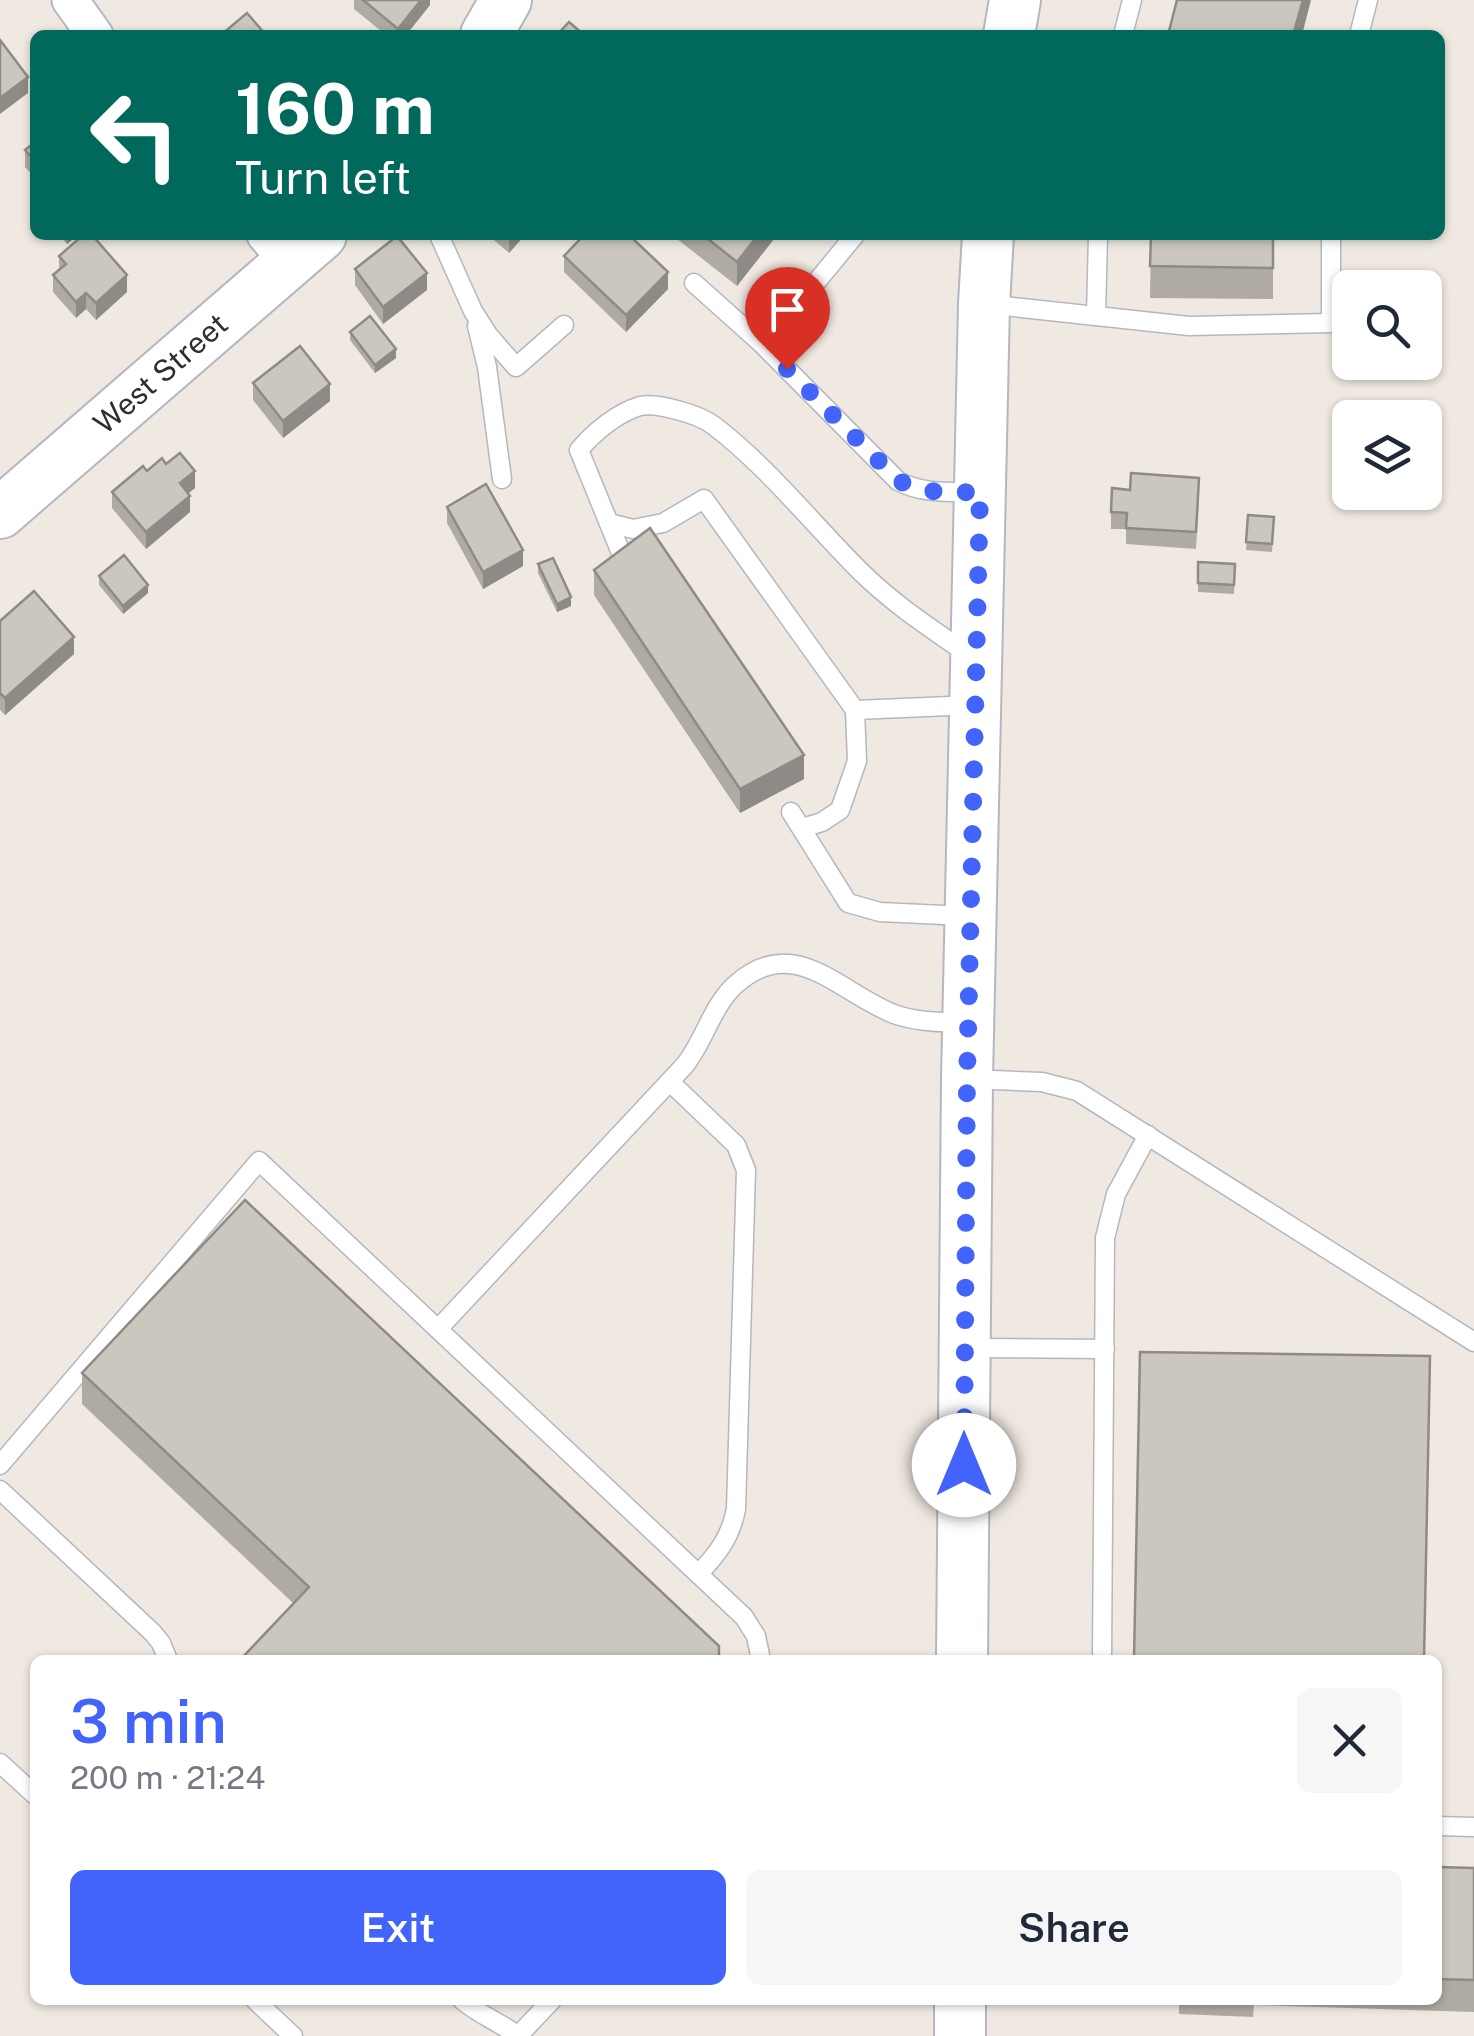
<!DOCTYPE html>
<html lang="en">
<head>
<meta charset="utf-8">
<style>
	body { margin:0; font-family:"Public Sans",sans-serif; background:#f6f6f7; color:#1f2937; height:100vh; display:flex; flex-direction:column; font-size:38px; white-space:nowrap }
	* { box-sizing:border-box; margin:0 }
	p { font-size:32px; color:#747a83 }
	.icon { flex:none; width:55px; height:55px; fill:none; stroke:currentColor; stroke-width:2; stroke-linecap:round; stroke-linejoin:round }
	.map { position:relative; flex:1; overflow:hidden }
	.panel { position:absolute; left:30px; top:1655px; width:1412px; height:350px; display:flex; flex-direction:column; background:#fff; border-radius:15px; box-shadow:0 2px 8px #0004 }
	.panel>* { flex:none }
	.top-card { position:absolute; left:30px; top:30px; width:1415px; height:210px; border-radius:15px; box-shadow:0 2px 8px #0004; background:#00695c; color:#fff; overflow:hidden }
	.controls { position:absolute; left:1332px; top:270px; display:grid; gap:20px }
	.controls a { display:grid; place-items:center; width:110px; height:110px; border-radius:15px; background:#fff; box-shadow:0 2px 8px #0004; font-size:50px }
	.pin { position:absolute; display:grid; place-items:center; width:85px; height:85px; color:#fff; margin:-102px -42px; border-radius:50% 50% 50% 0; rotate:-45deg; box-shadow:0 0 10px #0007 }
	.pin .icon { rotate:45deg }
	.me { position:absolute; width:110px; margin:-55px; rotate:0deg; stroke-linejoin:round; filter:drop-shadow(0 0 8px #0008) }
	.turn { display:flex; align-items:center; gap:35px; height:210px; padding:0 40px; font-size:45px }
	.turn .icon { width:130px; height:130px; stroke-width:2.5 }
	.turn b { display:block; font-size:70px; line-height:85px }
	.round { display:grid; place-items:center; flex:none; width:105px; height:105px; border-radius:15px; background:#f6f6f7 }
	.headline { display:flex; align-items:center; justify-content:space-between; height:170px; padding:0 40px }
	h1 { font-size:60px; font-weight:600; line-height:75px; color:#4264fb }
	.cta { display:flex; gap:20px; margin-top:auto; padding:20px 40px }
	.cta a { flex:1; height:115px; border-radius:15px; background:#4264fb; color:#fff; font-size:40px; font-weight:600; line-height:115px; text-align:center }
	.cta a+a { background:#f6f6f7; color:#1f2937 }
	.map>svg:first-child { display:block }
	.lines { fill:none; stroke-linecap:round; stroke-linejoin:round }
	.service-casing { stroke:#b4b7c1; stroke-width:21 }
	.minor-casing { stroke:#b4b7c1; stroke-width:39 }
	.secondary-casing { stroke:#b4b7c1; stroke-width:54 }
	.service { stroke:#fff; stroke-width:18 }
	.minor { stroke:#fff; stroke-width:35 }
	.secondary { stroke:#fff; stroke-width:50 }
	.wall { fill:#afaba4 }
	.shaded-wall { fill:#8e8b86 }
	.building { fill:#cbc7bf; stroke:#8e8b86; stroke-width:2.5 }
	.route { stroke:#4264fb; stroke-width:18; stroke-dasharray:0 32.4 }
	.labels { text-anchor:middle; stroke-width:9; stroke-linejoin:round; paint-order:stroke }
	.street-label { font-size:30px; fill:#2e2e2e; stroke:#fff }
</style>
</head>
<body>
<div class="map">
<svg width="1474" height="2036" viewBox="0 0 1474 2036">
	<rect width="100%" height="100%" fill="#efe9e1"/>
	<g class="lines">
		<g class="service-casing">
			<g id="service">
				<path d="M1123,35L1132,0"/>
				<path d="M1359,35L1368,0"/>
				<path d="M439,235L473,311L489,336L516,367L564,325"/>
				<path d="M694,283L761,343L898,481C922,494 950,492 976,492"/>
				<path d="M985,304L1189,326L1331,323V235"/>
				<path d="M1096,316L1098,235"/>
				<path d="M477,326L487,367L502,479"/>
				<path d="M761,343L786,319L855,235"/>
				<path d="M609,523L633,529L663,523L704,499L855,710"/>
				<path d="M630,568L621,553L579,450C594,432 617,413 640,406C657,402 700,415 713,425C767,466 811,522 859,570C892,603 930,628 968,654"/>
				<path d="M791,812L848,903L880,912L965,916"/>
				<path d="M802,828L822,822L840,810L857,761L855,710L974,705"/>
				<path d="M969,1079L1042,1082L1077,1091L1474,1342"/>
				<path d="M670,1082L736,1145L746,1170L736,1509C731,1536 718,1554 698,1574"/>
				<path d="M438,1329L685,1065C704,1041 712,1007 734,986C793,931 838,992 894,1014C916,1022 940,1022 963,1023"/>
				<path d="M970,1348L1105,1349"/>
				<path d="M0,1465L259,1161L744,1617L756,1636L761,1660"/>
				<path d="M0,1490L153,1633L161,1643L168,1660"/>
				<path d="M1102,1660L1105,1238L1116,1194L1148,1135"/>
				<path d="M0,1763L35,1795"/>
				<path d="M1438,1826L1474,1827"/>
				<path d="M255,2000L293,2036"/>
				<path d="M462,2000C479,2015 500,2022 518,2036"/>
				<path d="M518,2036L552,2000"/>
			</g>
		</g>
		<g class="minor-casing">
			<g id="minor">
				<path d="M70,0L95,35"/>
				<path d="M265,235L290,264"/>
			</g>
		</g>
		<g class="secondary-casing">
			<g id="secondary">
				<path d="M486,35L506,0"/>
				<path d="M1009,35L1015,0"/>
				<path d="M0,513L321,235"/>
				<path d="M962,1660L967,1079L984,304L988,235"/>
				<path d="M960,2036V2000"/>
			</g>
		</g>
		<use href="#service" class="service"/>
		<use href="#minor" class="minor"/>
		<use href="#secondary" class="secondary"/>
	</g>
	<g class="wall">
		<path d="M354,0H430V5L406,35H386L354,9Z"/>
		<path d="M35,142V178L25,167V150Z"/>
		<path d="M59,235H78L67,244Z"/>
		<path d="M83,235H96L94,237L127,292L96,320L86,309L76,318L53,292V275L59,270V256Z"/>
		<path d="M488,235H525L509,253Z"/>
		<path d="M672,235H777L737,286Z"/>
		<path d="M1151,235H1273V299L1150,298Z"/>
		<path d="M564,256L668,289L626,332L564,272Z"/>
		<path d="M355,269L427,290L383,324L355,285Z"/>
		<path d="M350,332L396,358L375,373L350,340Z"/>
		<path d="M253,383L330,401L283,438L253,400Z"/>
		<path d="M166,464L195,488L188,493L190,512L146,549L112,508V492Z"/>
		<path d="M1199,494L1196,549L1126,544V529H1111V512Z"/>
		<path d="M447,507L523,566L483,589L447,523Z"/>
		<path d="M1248,515L1274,517L1272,552L1246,550Z"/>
		<path d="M1198,562L1235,564L1234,594L1198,592Z"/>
		<path d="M538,564L571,606L557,612L538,573Z"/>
		<path d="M594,570L804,779L740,813L594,595Z"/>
		<path d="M99,576L148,593L123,614L99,585Z"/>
		<path d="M0,621L74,654L5,715L0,710Z"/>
		<path d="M82,1373L719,1646L293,1603L82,1404Z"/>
		<path d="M1438,1867L1474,1868V2012L1254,2005L1253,2017L1179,2014V2003L1082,2000H1438Z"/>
	</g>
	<g class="shaded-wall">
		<path d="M421,0H430V5L406,35H398V29Z"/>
		<path d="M1303,0H1311L1302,35H1293Z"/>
		<path d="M28,77V93L0,114V98Z"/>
		<path d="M67,235H78L67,244Z"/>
		<path d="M510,235H525L509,253V237Z"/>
		<path d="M758,235H777L737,286V262Z"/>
		<path d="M668,272V289L626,332V315Z"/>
		<path d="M427,273V290L383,324V307Z"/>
		<path d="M127,275V292L96,320V303Z"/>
		<path d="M86,293V309L76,318V302Z"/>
		<path d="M396,349V358L375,373V365Z"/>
		<path d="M330,384V401L283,438V421Z"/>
		<path d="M195,471V488L180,500V483Z"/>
		<path d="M190,496V512L146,549V532Z"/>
		<path d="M523,550V566L483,589V572Z"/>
		<path d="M148,585V593L123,614V606Z"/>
		<path d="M571,597V606L557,612V604Z"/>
		<path d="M74,637V654L5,715V698Z"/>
		<path d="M804,755V779L740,813V789Z"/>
	</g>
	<g class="building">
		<path d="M363,0H421L398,29Z"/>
		<path d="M1177,0H1303L1293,35H1168Z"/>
		<path d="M247,13L266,35H221Z"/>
		<path d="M569,22L584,35H557Z"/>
		<path d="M0,40L28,77L0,98Z"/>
		<path d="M35,142V161L25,150Z"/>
		<path d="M83,235H92L127,275L96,303L86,293L76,302L53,275L66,264L59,256Z"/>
		<path d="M584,235H629L668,272L626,315L564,256Z"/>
		<path d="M703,235H758L737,262Z"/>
		<path d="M1151,235H1273V268L1150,266Z"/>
		<path d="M397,236L427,273L383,307L355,269Z"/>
		<path d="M370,316L396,349L375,365L350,332Z"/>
		<path d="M300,346L330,384L283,421L253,383Z"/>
		<path d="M180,453L195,471L180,483L190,496L146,532L112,492L143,466L147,471L162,458L166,464Z"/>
		<path d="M1131,473L1199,478L1196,532L1126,528L1127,513L1111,512L1112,488L1130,490Z"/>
		<path d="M486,484L523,550L483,572L447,507Z"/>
		<path d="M1248,515L1274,517L1272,544L1246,542Z"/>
		<path d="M650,528L804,755L740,789L594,570Z"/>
		<path d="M124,555L148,585L123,606L99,576Z"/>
		<path d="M553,558L571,597L557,604L538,564Z"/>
		<path d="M1198,562L1235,564L1234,585L1198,583Z"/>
		<path d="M34,591L74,637L5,698L0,693V621Z"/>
		<path d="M245,1200L719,1646V1660H240L309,1587L82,1373Z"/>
		<path d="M1140,1352L1430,1356L1424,1660H1134Z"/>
		<path d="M1438,1867L1474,1868V1980L1438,1979Z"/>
	</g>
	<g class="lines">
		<path class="route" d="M787,369L898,480C923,495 952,492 980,492L967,1079L964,1465"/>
	</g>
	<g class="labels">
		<g class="street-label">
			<text transform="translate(161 374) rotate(-41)" y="10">West Street</text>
		</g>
	</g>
</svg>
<div class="controls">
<a><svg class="icon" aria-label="search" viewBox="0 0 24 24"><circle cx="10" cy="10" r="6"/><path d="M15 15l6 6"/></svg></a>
<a><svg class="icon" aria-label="layers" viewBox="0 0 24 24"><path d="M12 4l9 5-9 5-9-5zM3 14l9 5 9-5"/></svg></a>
</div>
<div class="pin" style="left:787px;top:369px;background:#d93025"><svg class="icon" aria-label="arrive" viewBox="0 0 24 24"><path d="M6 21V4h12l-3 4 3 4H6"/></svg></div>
<svg class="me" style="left:964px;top:1465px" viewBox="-20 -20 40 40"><circle r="19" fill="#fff"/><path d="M0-13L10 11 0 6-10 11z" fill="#4264fb"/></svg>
<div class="top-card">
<div class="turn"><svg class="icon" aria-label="left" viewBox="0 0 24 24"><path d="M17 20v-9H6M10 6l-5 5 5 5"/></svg><div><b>160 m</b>Turn left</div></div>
</div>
<section class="panel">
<div class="headline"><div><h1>3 min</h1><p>200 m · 21:24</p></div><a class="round"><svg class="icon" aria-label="close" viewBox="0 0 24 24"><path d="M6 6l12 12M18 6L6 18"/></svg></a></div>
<div class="cta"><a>Exit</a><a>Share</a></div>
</section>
</div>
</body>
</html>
